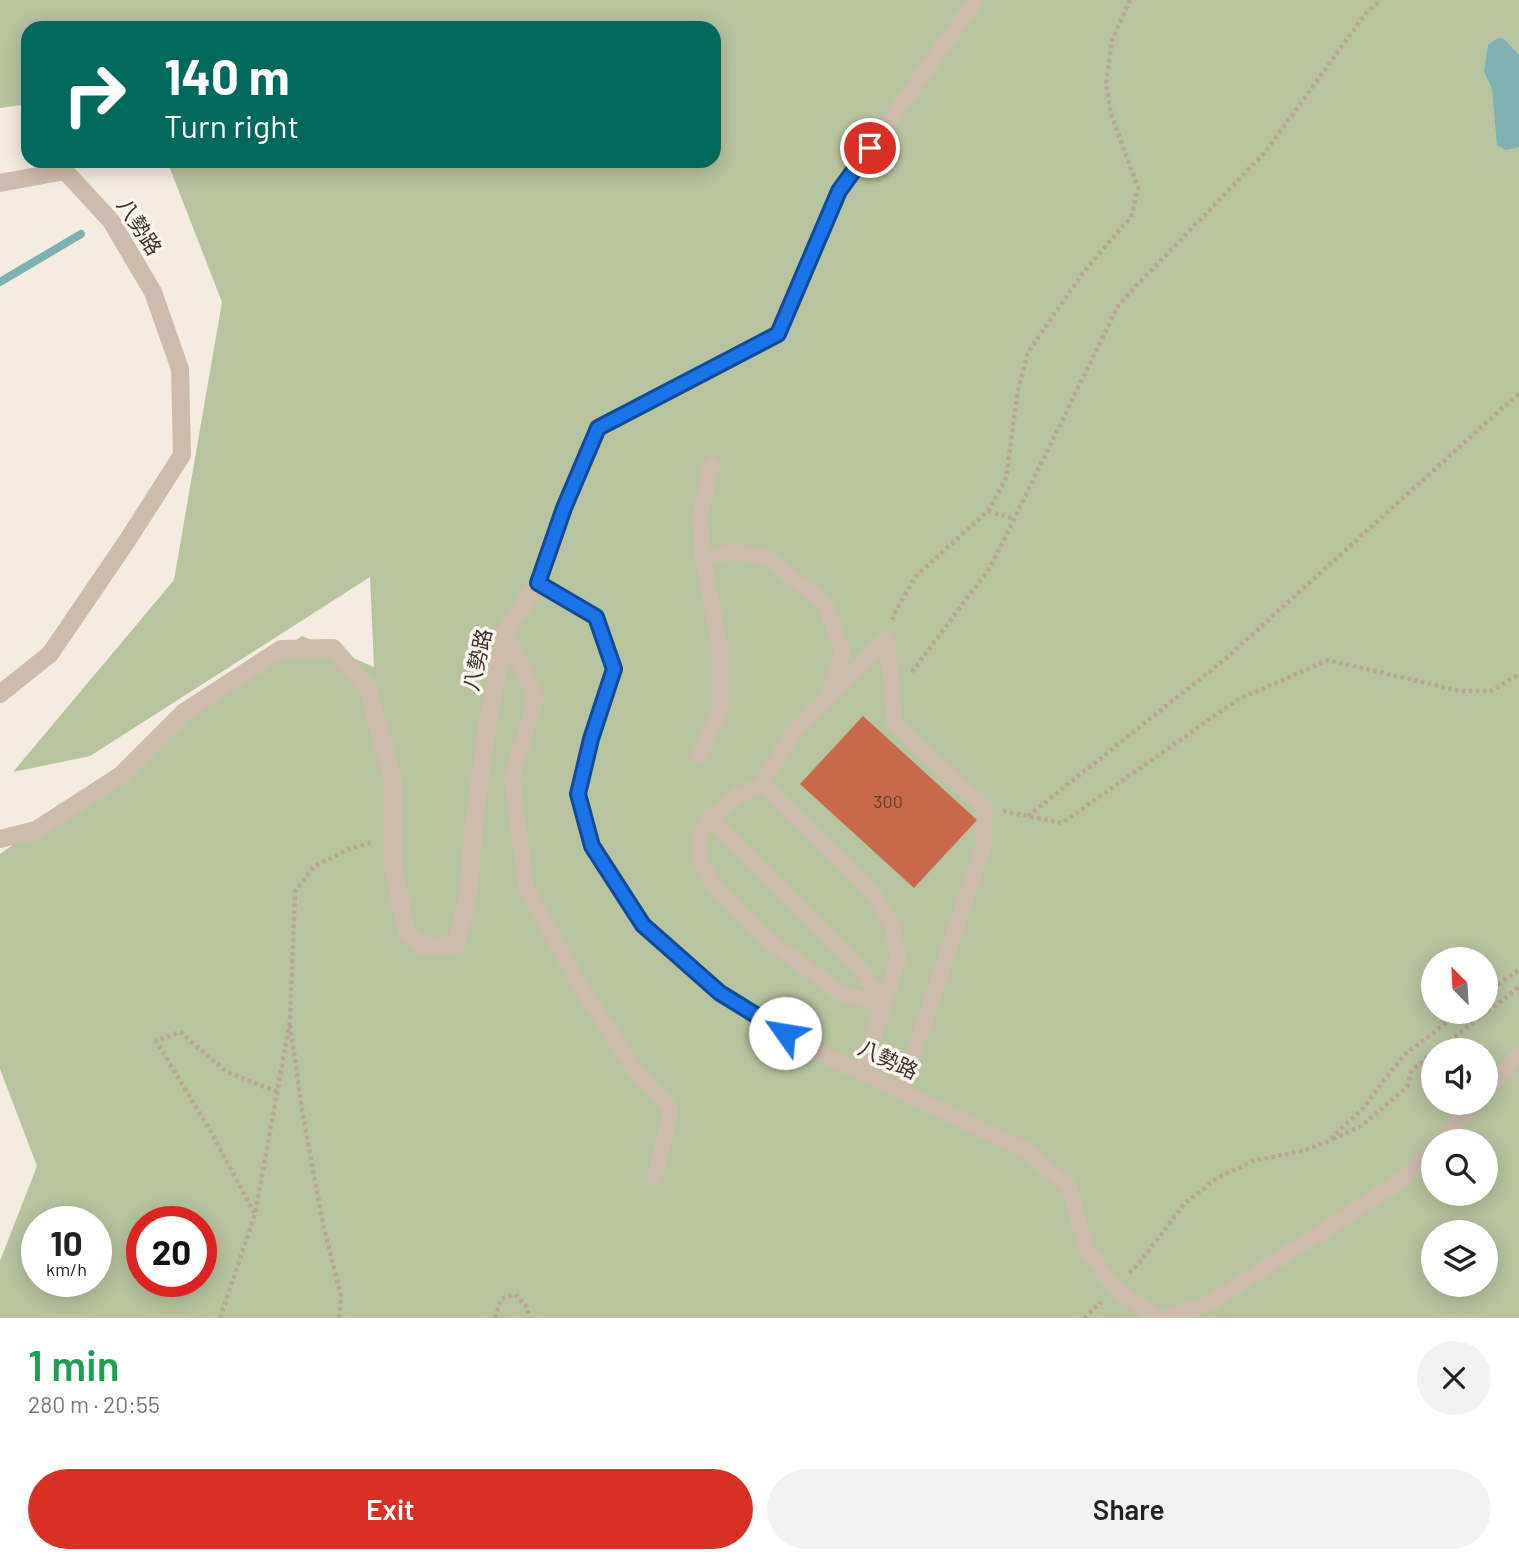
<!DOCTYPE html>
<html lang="en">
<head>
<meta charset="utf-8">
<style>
	body { margin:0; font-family:Barlow,"Noto Sans TC",sans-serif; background:#f2f2f2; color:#222; height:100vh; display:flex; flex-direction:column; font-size:26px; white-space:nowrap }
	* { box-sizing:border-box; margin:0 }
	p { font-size:23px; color:#767676 }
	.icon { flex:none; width:38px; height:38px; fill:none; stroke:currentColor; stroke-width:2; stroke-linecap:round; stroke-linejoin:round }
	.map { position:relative; height:1318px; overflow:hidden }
	.side { display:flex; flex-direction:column; background:#fff; flex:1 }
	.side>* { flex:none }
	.top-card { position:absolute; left:21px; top:21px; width:700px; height:147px; border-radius:21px; box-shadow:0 4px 18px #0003; background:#00695c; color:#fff; overflow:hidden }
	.needle { width:46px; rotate:336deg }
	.fabs { position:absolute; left:1421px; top:947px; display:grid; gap:14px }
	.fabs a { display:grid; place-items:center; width:77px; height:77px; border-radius:50%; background:#fff; box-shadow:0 4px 18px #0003; font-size:35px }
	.speed { position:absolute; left:21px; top:1206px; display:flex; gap:14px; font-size:35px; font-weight:700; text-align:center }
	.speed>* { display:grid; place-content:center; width:91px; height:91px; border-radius:50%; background:#fff; box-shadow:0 4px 18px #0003; line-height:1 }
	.speed small { font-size:18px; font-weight:400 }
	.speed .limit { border:10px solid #d22; background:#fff; color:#111 }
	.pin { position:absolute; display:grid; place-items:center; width:60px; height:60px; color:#fff; margin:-30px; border:4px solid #fff; border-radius:50%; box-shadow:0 2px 7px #0007 }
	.me { position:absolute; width:77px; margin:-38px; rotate:302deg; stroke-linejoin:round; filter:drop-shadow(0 0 5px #0008) }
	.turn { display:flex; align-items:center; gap:24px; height:147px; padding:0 28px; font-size:32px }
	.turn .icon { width:91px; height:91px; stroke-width:2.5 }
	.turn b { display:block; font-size:49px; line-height:60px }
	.round { display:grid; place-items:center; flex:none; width:74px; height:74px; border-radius:37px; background:#f2f2f2 }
	.headline { display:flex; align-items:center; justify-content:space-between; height:119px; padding:0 28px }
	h1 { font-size:42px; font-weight:600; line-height:52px; color:#1e9e55 }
	.button { display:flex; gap:14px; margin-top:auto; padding:14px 28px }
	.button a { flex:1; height:80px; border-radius:42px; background:#d93025; color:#fff; font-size:28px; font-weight:600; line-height:80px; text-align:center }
	.button a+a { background:#f2f2f2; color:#222 }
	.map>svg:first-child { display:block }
	.green { fill:#b8c4a0; fill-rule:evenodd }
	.water { fill:#7fb0b2 }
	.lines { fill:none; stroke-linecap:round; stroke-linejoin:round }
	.stream { stroke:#7fb0b2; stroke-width:8 }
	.building { fill:#c8694b }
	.path { stroke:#b9a596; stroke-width:4.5; stroke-dasharray:3.5 3.5; stroke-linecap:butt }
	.lane { stroke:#cdbbac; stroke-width:16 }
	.street { stroke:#cdbbac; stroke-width:18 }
	.route-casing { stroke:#114b97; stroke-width:18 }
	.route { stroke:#1a73e8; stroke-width:12 }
	.labels { text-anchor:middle; stroke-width:7; stroke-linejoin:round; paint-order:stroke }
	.number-label { font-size:18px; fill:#5e3e33 }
	.street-label { font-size:21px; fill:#3b302b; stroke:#fbf5ee }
</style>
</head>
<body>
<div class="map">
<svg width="1519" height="1318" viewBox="0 0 1519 1318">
	<rect width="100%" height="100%" fill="#f4ebe1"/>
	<path class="green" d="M0,0H1519V1318H0V1261L37,1166L0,1069V854L302,636L374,667L370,577L90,756L13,772L174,580L222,302L167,161H714V28H28V104L0,108ZM1433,959H1486V1012H1433ZM1433,1050H1486V1102H1433ZM1433,1141H1486V1194H1433ZM37,1222H96V1281H37ZM142,1222H201V1281H142ZM1433,1232H1486V1284H1433Z"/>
	<path class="water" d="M1498,38L1504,39L1519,55V147L1506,150L1497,145L1492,88L1484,72L1488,45Z"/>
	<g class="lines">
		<path class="stream" d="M0,282L81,234"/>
	</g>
	<path class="building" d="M863,716L977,820L914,888L800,784Z"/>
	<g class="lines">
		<g class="path">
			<path d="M988,511L1014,519"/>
			<path d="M892,620L894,614L916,576L988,511L1006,478L1018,390L1028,352L1085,270L1131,217L1138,188L1111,114L1106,84L1112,40L1130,0"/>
			<path d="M912,672L991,566L1119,304L1266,151L1366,13L1381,0"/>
			<path d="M1003,811L1062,823L1237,700L1328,660L1460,691H1492L1519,674"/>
			<path d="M1028,816L1224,660L1519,393"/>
			<path d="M1486,992L1519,970"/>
			<path d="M290,1025L303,1116L323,1224L341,1296L339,1318"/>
			<path d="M1438,1050L1519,987"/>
			<path d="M277,1092L227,1072L180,1032L156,1041L211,1132L255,1214L290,1021L295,892L313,867L347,850L373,842"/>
			<path d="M1333,1139L1361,1126L1407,1087L1412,1070L1433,1053"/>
			<path d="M1129,1273L1141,1261L1184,1204L1217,1178L1253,1161L1306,1150L1329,1141L1363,1108L1403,1056L1460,1012"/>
			<path d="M220,1318L255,1214"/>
			<path d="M495,1318L501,1299L515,1294L527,1307L529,1318"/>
			<path d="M1084,1318L1101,1302"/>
		</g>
		<g class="lane">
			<path d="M976,0L839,191L778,334L598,428L564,508L538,583L596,617L614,669L591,739L578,794L592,846L644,925L720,993L807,1047L1027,1151L1069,1187L1086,1247L1115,1289L1158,1318"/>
			<path d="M703,560L733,551L766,558L824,602L843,652L829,694"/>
			<path d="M506,631L536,699L512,777L526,887L579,984L635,1070L671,1110L655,1177"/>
			<path d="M699,756L721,709L720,647L703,560L700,514L712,464"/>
			<path d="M709,818L857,965L885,1005L842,994L765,938L714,886L700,859V838Z"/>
			<path d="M709,818L736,797L762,784"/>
			<path d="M862,1073L898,960L893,927L874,894L762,784L792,735L887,639L895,725L985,808L984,845L901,1092"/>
			<path d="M1486,1092L1519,1055"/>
			<path d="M1441,1141L1476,1102"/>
			<path d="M1166,1318L1210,1303L1404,1179L1433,1149"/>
		</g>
		<g class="street">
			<path d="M0,183L65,171L111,221L153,292L180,369L182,455L127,541L50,654L0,694"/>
			<path d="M0,839L36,830L121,775L184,712L281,649L333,648L368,688L393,781V867L407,933L426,947L456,945L468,900L474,822L489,716L506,631L538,583"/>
		</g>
	</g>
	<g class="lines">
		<g class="route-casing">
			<path id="route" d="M785,1033L720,993L643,925L592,846L578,794L591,739L614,669L596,617L538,583L564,508L598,428L778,334L839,191L870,148"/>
		</g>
		<use href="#route" class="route"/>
	</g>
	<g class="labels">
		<g class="number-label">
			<text x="888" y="808">300</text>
		</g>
		<g class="street-label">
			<text transform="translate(139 227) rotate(57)" y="7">八勢路</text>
			<text transform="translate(478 660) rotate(-77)" y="7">八勢路</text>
			<text transform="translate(888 1060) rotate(25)" y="7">八勢路</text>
		</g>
	</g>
</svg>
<div class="fabs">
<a><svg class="needle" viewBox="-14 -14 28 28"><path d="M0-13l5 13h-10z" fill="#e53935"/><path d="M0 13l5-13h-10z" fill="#767676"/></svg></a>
<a><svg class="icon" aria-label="sound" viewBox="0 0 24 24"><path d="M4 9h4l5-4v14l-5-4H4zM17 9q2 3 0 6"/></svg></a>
<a><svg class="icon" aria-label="search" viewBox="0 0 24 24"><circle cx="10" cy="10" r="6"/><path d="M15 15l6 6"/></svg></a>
<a><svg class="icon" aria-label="layers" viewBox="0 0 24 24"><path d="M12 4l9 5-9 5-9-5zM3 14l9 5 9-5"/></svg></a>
</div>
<div class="speed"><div>10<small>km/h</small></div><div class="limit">20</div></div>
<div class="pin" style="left:870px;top:148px;background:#d93025"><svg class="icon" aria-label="arrive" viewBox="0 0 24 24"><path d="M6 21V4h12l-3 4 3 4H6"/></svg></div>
<svg class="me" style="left:785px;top:1033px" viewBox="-20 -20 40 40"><circle r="19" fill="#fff"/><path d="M0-13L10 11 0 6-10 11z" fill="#1a73e8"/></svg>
<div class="top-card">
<div class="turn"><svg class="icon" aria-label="right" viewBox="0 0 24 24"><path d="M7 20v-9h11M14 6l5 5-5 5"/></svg><div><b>140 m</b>Turn right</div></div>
</div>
</div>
<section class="side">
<div class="headline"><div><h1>1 min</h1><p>280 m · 20:55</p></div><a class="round"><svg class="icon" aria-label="close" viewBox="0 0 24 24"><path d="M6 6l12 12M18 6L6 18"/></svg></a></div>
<div class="button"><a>Exit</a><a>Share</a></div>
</section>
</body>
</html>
